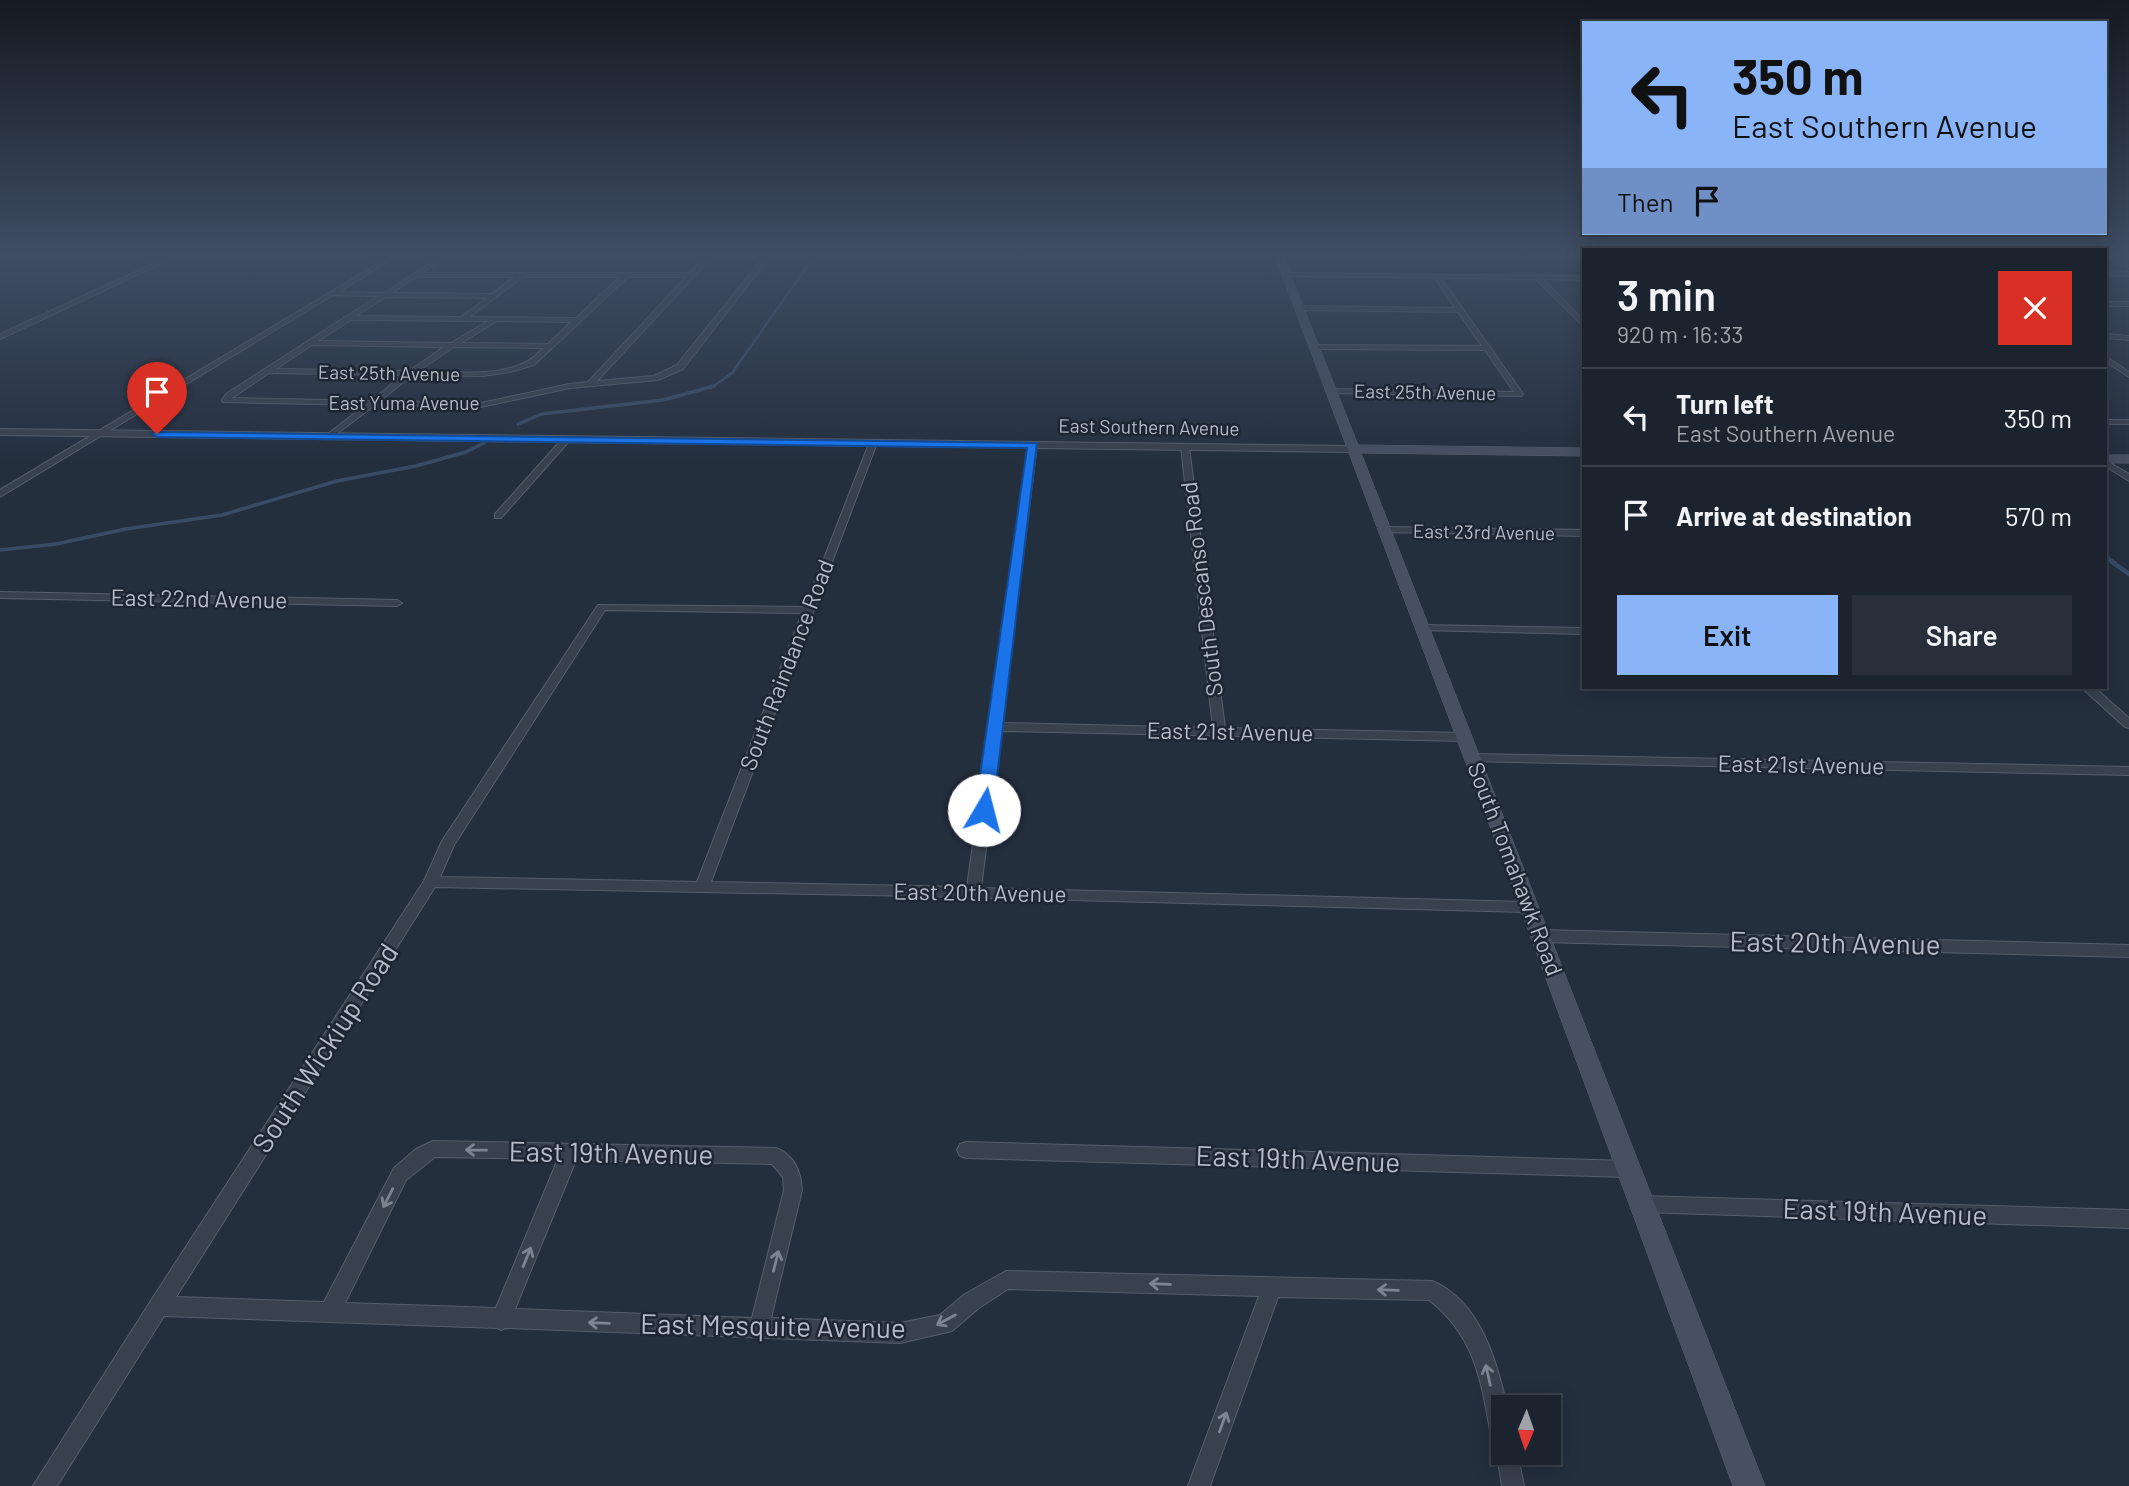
<!DOCTYPE html>
<html lang="en">
<head>
<meta charset="utf-8">
<style>
	body { margin:0; font-family:Barlow,sans-serif; background:#282f3a; color:#f1f3f6; height:100vh; display:flex; flex-direction:column; font-size:26px; white-space:nowrap }
	* { box-sizing:border-box; margin:0 }
	p { font-size:23px; color:#a0a4aa }
	.icon { flex:none; width:38px; height:38px; fill:none; stroke:currentColor; stroke-width:2; stroke-linecap:round; stroke-linejoin:round }
	.map { position:relative; flex:1; overflow:hidden }
	.drawer { position:absolute; left:1582px; top:248px; width:525px; height:441px; display:flex; flex-direction:column; background:#1b232e; border-radius:0px; box-shadow:0 4px 18px #0003,0 0 0 2px #39404a }
	.drawer>* { flex:none }
	.hud { position:absolute; left:1582px; top:21px; width:525px; height:214px; border-radius:0px; box-shadow:0 4px 18px #0003,0 0 0 2px #39404a; background:#8ab4f8; color:#111; overflow:hidden }
	.needle { width:46px; rotate:182deg }
	.controls { position:absolute; left:1491px; top:1395px; display:grid; gap:14px }
	.controls a { display:grid; place-items:center; width:70px; height:70px; border-radius:0px; background:#1b232e; box-shadow:0 4px 18px #0003,0 0 0 2px #39404a; font-size:35px }
	.pin { position:absolute; display:grid; place-items:center; width:60px; height:60px; color:#fff; margin:-72px -30px; border-radius:50% 50% 50% 0; rotate:-45deg; box-shadow:0 0 7px #0007 }
	.pin .icon { rotate:45deg }
	.me { position:absolute; width:77px; margin:-38px; rotate:8deg; stroke-linejoin:round; filter:drop-shadow(0 0 5px #0008) }
	.turn { display:flex; align-items:center; gap:24px; height:147px; padding:0 35px; font-size:32px }
	.turn .icon { width:91px; height:91px; stroke-width:2.5 }
	.turn b { display:block; font-size:49px; line-height:60px }
	.then { display:flex; align-items:center; height:66px; padding:0 35px; background:#0003; gap:14px; font-size:26px }
	.round { display:grid; place-items:center; flex:none; width:74px; height:74px; border-radius:0px; background:#282f3a }
	.headline { display:flex; align-items:center; justify-content:space-between; height:119px; padding:0 35px }
	h1 { font-size:42px; font-weight:600; line-height:52px }
	.cta { display:flex; gap:14px; margin-top:auto; padding:14px 35px }
	.cta a { flex:1; height:80px; border-radius:0px; background:#8ab4f8; color:#111; font-size:28px; font-weight:600; line-height:80px; text-align:center }
	.cta a+a { background:#282f3a; color:#f1f3f6 }
	ul { padding:0; list-style:none }
	li { display:flex; align-items:center; gap:21px; height:98px; padding:0 35px; border-top:2px solid #39404a }
	li div { flex:1 }
	li b { display:block; font-size:26px }
	li em { font-style:normal }
	.map>svg:first-child { display:block }
	.lines { fill:none; stroke-linecap:round; stroke-linejoin:round }
	.stream-far2 { stroke:#394c67; stroke-width:2.5 }
	.stream-far1 { stroke:#394c67; stroke-width:3.5 }
	.stream { stroke:#394c67; stroke-width:4.5 }
	.minor-casing { stroke:#565f6c; stroke-width:2 }
	.tertiary-casing { stroke:#565f6c; stroke-width:2 }
	.secondary-casing { stroke:#565f6c; stroke-width:1 }
	.minor { fill:#38414e; fill-rule:evenodd }
	.tertiary { fill:#38414e; fill-rule:evenodd }
	.secondary { fill:#465061; fill-rule:evenodd }
	.oneway { stroke:#7c8592 }
	.route { fill:#1a73e8; stroke:#114b97; stroke-width:2 }
	.labels { text-anchor:middle; stroke-width:5; stroke-linejoin:round; paint-order:stroke }
	.far-street-label { font-size:19px; fill:#b4bcc9; stroke:#1d2633 }
	.street-label { font-size:23px; fill:#b4bcc9; stroke:#1d2633 }
	.near-street-label { font-size:28px; fill:#b4bcc9; stroke:#1d2633 }
</style>
</head>
<body>
<div class="map">
<svg width="2129" height="1486" viewBox="0 0 2129 1486">
	<rect width="100%" height="100%" fill="#242f3e"/>
	<g class="lines">
		<path class="stream-far2" d="M711,388L732,373L813,258L826,253"/>
		<g class="stream-far1">
			<path d="M518,424L542,414L663,400L714,386"/>
			<path d="M0,550L56,544L126,529L222,515L337,481L416,466L466,452L484,443"/>
			<path d="M2105,556L2115,563"/>
		</g>
		<path class="stream" d="M2112,562L2129,574"/>
		<g class="minor-casing">
			<g id="minor">
				<path d="M177,253H184L0,339V334Z"/>
				<path d="M396,253H402L339,292L384,293L446,253H779L768,259L683,369L658,380L570,388L481,407L375,405L331,438L327,436L328,434L365,405L223,402L222,400L226,394L378,296L333,295L0,497V490ZM447,257H705L690,273H422ZM712,257H764L677,365L654,376L597,381ZM416,277H514L492,294L392,293ZM522,277H620L576,318L470,317ZM628,277H686L588,382L570,384L481,403L380,401L412,375L483,376L510,372L534,365ZM386,297L487,298L461,317L356,316ZM351,320L488,321L451,343L318,341ZM497,321L571,322L548,344L461,343ZM312,345L444,347L409,371L276,369ZM454,347L543,348C538,353 533,359 526,362C494,378 452,371 418,371ZM269,373L403,375L371,401L232,398Z"/>
				<path d="M2105,255L2129,265V269L2105,259Z"/>
				<path d="M2105,271L2129,272V276L2105,275Z"/>
				<path d="M1287,273L1584,276V280L1543,279L1584,321V327L1536,279L1441,278L1523,394L1522,396L1330,393L1326,391L1327,389L1514,392L1485,350L1314,349L1310,347L1314,345L1482,346L1458,312L1300,310L1297,308L1300,306L1455,308L1435,278L1285,276Z"/>
				<rect x="2105" y="302" width="24" height="4"/>
				<path d="M2105,334L2129,336V340L2105,338Z"/>
				<path d="M2105,356L2129,372V377L2105,361Z"/>
				<rect x="2105" y="420" width="24" height="4"/>
				<path d="M564,437L571,439L501,518H495V514Z"/>
				<path d="M870,441L877,443L711,882L967,887L1030,443L1037,445L1002,723L1213,728L1181,447L1185,445L1189,447L1225,728L1465,733L1471,737L1465,741L1001,731L981,888L1530,902L1535,903L1537,907L1535,911L1530,912L918,896L435,887L176,1297L324,1302L394,1168L416,1149L433,1141L776,1148C794,1155 801,1172 802,1190L771,1318L900,1323L940,1315L965,1294L1006,1271L1432,1281C1480,1301 1497,1361 1507,1407H1503V1452H1517L1524,1486H1502L1496,1450L1492,1442C1482,1386 1477,1337 1429,1300L1278,1297L1210,1486H1188L1259,1296L1008,1289L979,1308L952,1331L900,1343L505,1328L501,1330L497,1328L164,1316L57,1486H33L152,1299L424,881L442,841L598,605L805,607ZM605,610L802,613L697,882L440,877L454,845ZM435,1157L558,1159L496,1308L345,1303L406,1180ZM576,1160L772,1164L783,1177L784,1190L752,1318L515,1309Z"/>
				<path d="M2105,460L2129,474V481L2105,466Z"/>
				<path d="M1385,527L1584,530V536L1382,532L1380,530Z"/>
				<path d="M0,592L397,600L402,603L397,606L0,598Z"/>
				<path d="M1423,625L1584,628V634L1419,630L1418,628L1419,626Z"/>
				<path d="M2082,688H2095L2129,718V728L2125,727Z"/>
				<path d="M1473,754L2129,767V775L1469,761L1467,758Z"/>
				<path d="M1540,930L2129,945V957L1540,942L1535,940L1533,936L1535,932Z"/>
				<path d="M966,1142L1629,1161L1635,1163L1638,1169L1635,1175L1629,1177L966,1158L960,1156L957,1150L960,1144Z"/>
				<path d="M1641,1196L2129,1210V1228L1641,1212L1635,1210L1632,1204L1635,1198Z"/>
			</g>
		</g>
		<g class="tertiary-casing">
			<path id="tertiary" d="M0,429L1352,446L1357,449L1352,452L0,435Z"/>
		</g>
		<g class="secondary-casing">
			<g id="secondary">
				<path d="M1274,253H1282L1358,445L1584,448V456L1361,453L1765,1486H1733L1495,840Z"/>
				<rect x="2105" y="455" width="24" height="8"/>
			</g>
		</g>
		<use href="#minor" class="minor"/>
		<use href="#tertiary" class="tertiary"/>
		<use href="#secondary" class="secondary"/>
	</g>
	<defs><path id="oneway-shaft" d="M-6 0H5M1.5-3L5.5 0L1.5 3" fill="none" stroke-width="1.6" stroke-linecap="round" stroke-linejoin="round" transform="scale(1.75)"/></defs>
	<g class="oneway">
		<use href="#oneway-shaft" transform="translate(476 1150) rotate(-179)"/>
		<use href="#oneway-shaft" transform="translate(388 1198) rotate(117)"/>
		<use href="#oneway-shaft" transform="translate(527 1257) rotate(-68)"/>
		<use href="#oneway-shaft" transform="translate(776 1261) rotate(-76)"/>
		<use href="#oneway-shaft" transform="translate(1160 1284) rotate(-178)"/>
		<use href="#oneway-shaft" transform="translate(1388 1290) rotate(-178)"/>
		<use href="#oneway-shaft" transform="translate(946 1320) rotate(152)"/>
		<use href="#oneway-shaft" transform="translate(599 1323) rotate(-178)"/>
		<use href="#oneway-shaft" transform="translate(1488 1375) rotate(-103)"/>
		<use href="#oneway-shaft" transform="translate(1223 1422) rotate(-70)"/>
	</g>
	<linearGradient id="sky" x2="0" y2="1"><stop stop-color="#141a22"/><stop offset="0.55" stop-color="#3f4d63"/><stop offset="1" stop-color="#3f4d63" stop-opacity="0"/></linearGradient>
	<rect width="2129" height="461" fill="url(#sky)"/>
	<path class="route" d="M154,432L1037,443L993,810L984,815L975,810L1027,448L157,437L152,434Z"/>
	<g class="labels">
		<g class="far-street-label">
			<text transform="translate(389 373) rotate(1)" y="7">East 25th Avenue</text>
			<text transform="translate(1425 392) rotate(1)" y="7">East 25th Avenue</text>
			<text x="404" y="410">East Yuma Avenue</text>
			<text transform="translate(1149 427) rotate(1)" y="7">East Southern Avenue</text>
			<text transform="translate(1484 532) rotate(1)" y="7">East 23rd Avenue</text>
		</g>
		<g class="street-label">
			<text transform="translate(1202 589) rotate(-97)" y="8">South Descanso Road</text>
			<text transform="translate(199 599) rotate(1)" y="8">East 22nd Avenue</text>
			<text transform="translate(787 665) rotate(-69)" y="8">South Raindance Road</text>
			<text transform="translate(1230 732) rotate(1)" y="8">East 21st Avenue</text>
			<text transform="translate(1801 765) rotate(1)" y="8">East 21st Avenue</text>
			<text transform="translate(1515 869) rotate(69)" y="8">South Tomahawk Road</text>
			<text transform="translate(980 893) rotate(1)" y="8">East 20th Avenue</text>
		</g>
		<g class="near-street-label">
			<text transform="translate(1835 943) rotate(1)" y="10">East 20th Avenue</text>
			<text transform="translate(325 1048) rotate(-57)" y="10">South Wickiup Road</text>
			<text transform="translate(611 1153) rotate(1)" y="10">East 19th Avenue</text>
			<text transform="translate(1298 1159) rotate(2)" y="10">East 19th Avenue</text>
			<text transform="translate(1885 1212) rotate(2)" y="10">East 19th Avenue</text>
			<text transform="translate(773 1326) rotate(1)" y="10">East Mesquite Avenue</text>
		</g>
	</g>
</svg>
<div class="controls">
<a><svg class="needle" viewBox="-14 -14 28 28"><path d="M0-13l5 13h-10z" fill="#e53935"/><path d="M0 13l5-13h-10z" fill="#a0a4aa"/></svg></a>
</div>
<div class="pin" style="left:157px;top:434px;background:#d93025"><svg class="icon" aria-label="arrive" viewBox="0 0 24 24"><path d="M6 21V4h12l-3 4 3 4H6"/></svg></div>
<svg class="me" style="left:984px;top:810px" viewBox="-20 -20 40 40"><circle r="19" fill="#fff"/><path d="M0-13L10 11 0 6-10 11z" fill="#1a73e8"/></svg>
<div class="hud">
<div class="turn"><svg class="icon" aria-label="left" viewBox="0 0 24 24"><path d="M17 20v-9H6M10 6l-5 5 5 5"/></svg><div><b>350 m</b>East Southern Avenue</div></div>
<div class="then">Then<svg class="icon" aria-label="arrive" viewBox="0 0 24 24"><path d="M6 21V4h12l-3 4 3 4H6"/></svg></div>
</div>
<section class="drawer">
<div class="headline"><div><h1>3 min</h1><p>920 m · 16:33</p></div><a class="round" style="background:#d93025;color:#fff"><svg class="icon" aria-label="close" viewBox="0 0 24 24"><path d="M6 6l12 12M18 6L6 18"/></svg></a></div>
<ul>
<li><svg class="icon" aria-label="left" viewBox="0 0 24 24"><path d="M17 20v-9H6M10 6l-5 5 5 5"/></svg><div><b>Turn left</b><p>East Southern Avenue</p></div><em>350 m</em></li>
<li><svg class="icon" aria-label="arrive" viewBox="0 0 24 24"><path d="M6 21V4h12l-3 4 3 4H6"/></svg><div><b>Arrive at destination</b></div><em>570 m</em></li>
</ul>
<div class="cta"><a>Exit</a><a>Share</a></div>
</section>
</div>
</body>
</html>
